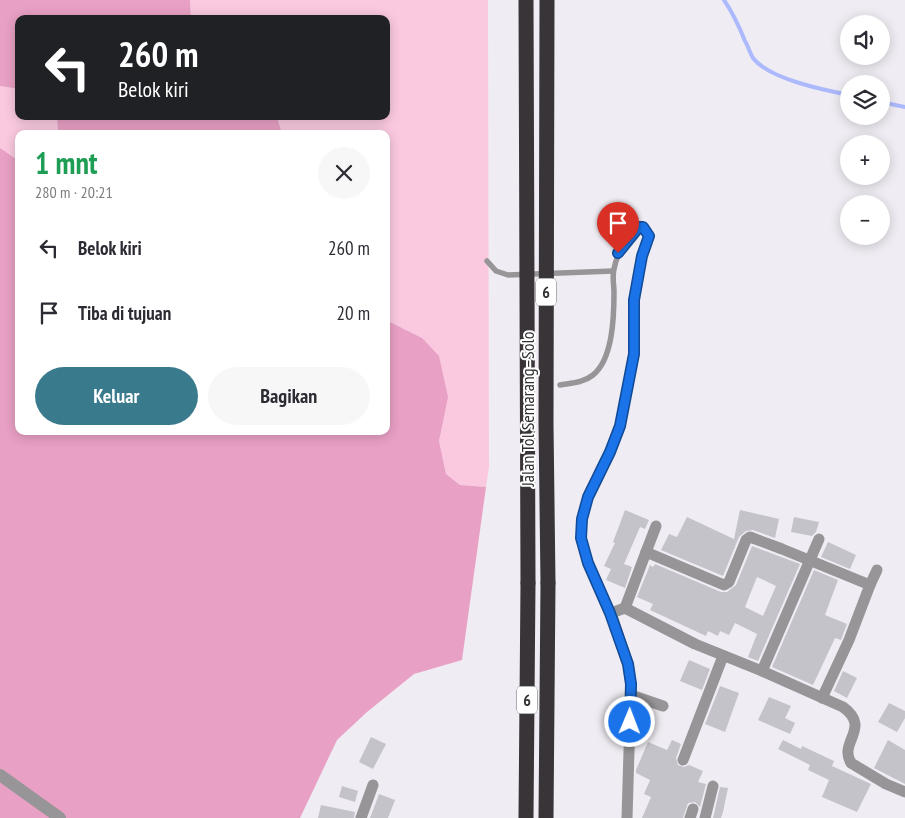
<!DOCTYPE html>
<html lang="id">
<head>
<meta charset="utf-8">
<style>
	body { margin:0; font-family:"PT Sans Narrow",sans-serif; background:#f7f7f7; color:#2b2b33; height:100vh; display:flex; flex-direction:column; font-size:19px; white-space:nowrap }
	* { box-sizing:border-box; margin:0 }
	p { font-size:16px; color:#7c7c81 }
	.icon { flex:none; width:28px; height:28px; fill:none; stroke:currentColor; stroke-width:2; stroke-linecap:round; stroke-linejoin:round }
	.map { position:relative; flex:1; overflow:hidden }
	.panel { position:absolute; left:15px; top:130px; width:375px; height:305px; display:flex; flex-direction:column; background:#fff; border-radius:10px; box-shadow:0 2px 12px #0003 }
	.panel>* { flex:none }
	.guide { position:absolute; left:15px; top:15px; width:375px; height:105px; border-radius:10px; box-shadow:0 2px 12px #0003; background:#202124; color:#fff; overflow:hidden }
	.tools { position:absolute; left:840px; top:15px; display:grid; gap:10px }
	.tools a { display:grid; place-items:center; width:50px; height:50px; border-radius:50%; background:#fff; box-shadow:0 2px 12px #0003; font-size:25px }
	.pin { position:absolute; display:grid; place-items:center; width:42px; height:42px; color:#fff; margin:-51px -21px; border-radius:50% 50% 50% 0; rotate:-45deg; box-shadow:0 0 5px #0007 }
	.pin .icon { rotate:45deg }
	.me { position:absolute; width:55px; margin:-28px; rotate:1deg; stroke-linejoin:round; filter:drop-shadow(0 0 4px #0008) }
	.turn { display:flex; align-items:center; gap:18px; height:105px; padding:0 20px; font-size:22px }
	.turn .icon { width:65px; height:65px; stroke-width:2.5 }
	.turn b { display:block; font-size:35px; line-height:42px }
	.round { display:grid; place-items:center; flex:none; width:52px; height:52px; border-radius:26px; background:#f7f7f7 }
	.overview { display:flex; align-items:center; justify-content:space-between; height:85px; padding:0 20px }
	h1 { font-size:30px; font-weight:800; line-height:38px; color:#1e9e55 }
	.action { display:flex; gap:10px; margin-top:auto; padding:10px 20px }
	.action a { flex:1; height:58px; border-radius:30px; background:#397a8d; color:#fff; font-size:20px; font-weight:800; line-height:58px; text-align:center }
	.action a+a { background:#f7f7f7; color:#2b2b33 }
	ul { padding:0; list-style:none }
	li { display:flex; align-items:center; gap:15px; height:65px; padding:0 20px }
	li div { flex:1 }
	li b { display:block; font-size:19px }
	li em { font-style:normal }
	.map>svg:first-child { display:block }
	.green { fill:#fac9e0 }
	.forest { fill:#e8a0c4 }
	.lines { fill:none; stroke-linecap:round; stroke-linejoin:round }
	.stream { stroke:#acbafd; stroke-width:4 }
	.building { fill:#c4c3ca; fill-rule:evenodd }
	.service { stroke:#979597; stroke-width:5.5 }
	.minor { stroke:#979597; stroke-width:11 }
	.tertiary { stroke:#979597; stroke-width:12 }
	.motorway { stroke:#393438; stroke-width:15 }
	.motorway-bridge { stroke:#393438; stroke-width:15 }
	.route-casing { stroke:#114b97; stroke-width:12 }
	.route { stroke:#1a73e8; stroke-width:9 }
	.labels { text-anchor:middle; stroke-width:4; stroke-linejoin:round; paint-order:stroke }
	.shield { fill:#fff; stroke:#6e6d6f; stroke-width:1 }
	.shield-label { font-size:16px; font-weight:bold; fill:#302f31 }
	.street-label { font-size:18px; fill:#302f31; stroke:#fff }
</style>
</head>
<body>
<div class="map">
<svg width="905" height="818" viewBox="0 0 905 818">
	<rect width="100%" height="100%" fill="#f0ecf3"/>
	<g class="green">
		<path d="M190,0H488L489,467L486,487L460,485L446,474L439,441L442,422L422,338L386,320V134H282L278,120L275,116H386V19H191Z"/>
		<path d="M0,86L19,89V116H57L58,134H19V161L0,148Z"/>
	</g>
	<g class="forest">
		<path d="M0,0H190L191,19H19V89L0,86Z"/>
		<path d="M57,116H275L278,120L282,134H58Z"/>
		<path d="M0,148L19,161V431H386V320L422,338L439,356L448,397L439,441L446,474L460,485L486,487L462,660L414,674L367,712L337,740L300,818H0Z"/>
	</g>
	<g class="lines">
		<g class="stream">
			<path d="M724,0C733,13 739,26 745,41C748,46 750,53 753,58C769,79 824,90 849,95"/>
			<path d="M881,102L905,107"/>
		</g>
	</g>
	<g class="building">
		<path d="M625,510L649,520L645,529L640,527L624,564L632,567L625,588L606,580L611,569L604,566L615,543L613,542Z"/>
		<path d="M740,510L779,519L775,538L753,530L746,531L739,537L723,576L661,550L669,534L677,537L687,517L734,539Z"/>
		<path d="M794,517L819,522L816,532L812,536L791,532Z"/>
		<path d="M828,542L856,555L850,569L821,557Z"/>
		<path d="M752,546L800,564L758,661L748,657L757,634L735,623L729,635L720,631L718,636L708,631L706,636L650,610L653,604L637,597L650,565L653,567L655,564L721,592H727L736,585ZM757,577L776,586L763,616L745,607Z"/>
		<path d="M814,570L838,580L825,615L847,624L841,640L835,638L813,685L772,667Z"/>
		<path d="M689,660L710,669L702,690L680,681Z"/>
		<path d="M843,671L857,678L847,698L834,691Z"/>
		<path d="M720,686L739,693L725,732L705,724Z"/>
		<path d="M769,697L791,706L785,718L795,723L790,734L758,720Z"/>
		<path d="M889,703L905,711V718L897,732L878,722Z"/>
		<path d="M371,737L386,744L373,769L359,762Z"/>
		<path d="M672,740L681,744L676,758L678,765L684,767L689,765L703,771L698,782L706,784L700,807L695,802L688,803L683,818H642L651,797L644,794L650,780L636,773V770L648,742L667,750Z"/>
		<path d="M783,740L801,749L802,746L834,761L832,766L871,784L857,812L822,797L829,780L808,770L810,765L778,749Z"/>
		<path d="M888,740L905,750V784L874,768Z"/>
		<path d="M342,786L358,791L355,802L339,797Z"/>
		<path d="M720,787L728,788L723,812L721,818H713Z"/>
		<path d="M379,794L395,800L388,818H370Z"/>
		<path d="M321,805L355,812L354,818H318Z"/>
	</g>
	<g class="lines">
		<g class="service">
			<path d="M487,261L496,271L508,275L613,271"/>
			<path d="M560,385C572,383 583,383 593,375C613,359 614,316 614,292C614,285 612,277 614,269C617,252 627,240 639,227H643L649,237C643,257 637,277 634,299C632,318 636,337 634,356C630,386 622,423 611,451C599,480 581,504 581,536C581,560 600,592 611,613"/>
		</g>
		<g class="minor">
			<path d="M646,552L656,526"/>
			<path d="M870,585L877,570"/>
			<path d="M625,608L646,552L724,585L729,582L746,540L750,537L782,549L870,585L849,640L822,698"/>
			<path d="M762,671L819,539"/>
			<path d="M631,695L663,706"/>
			<path d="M683,760L723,656"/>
			<path d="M361,818L373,785"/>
			<path d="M627,818L631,684L628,664L611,613L625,608L695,644L762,671L843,707C872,728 838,742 851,763L886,784L905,792"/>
			<path d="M690,818L693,809"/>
			<path d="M705,818L713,786"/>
		</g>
		<path class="tertiary" d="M0,775L60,818"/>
		<g class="motorway">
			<path d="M526,818L528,583"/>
			<path d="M546,818L548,583"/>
		</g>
		<g class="motorway-bridge">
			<path d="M526,0L528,583"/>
			<path d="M547,0L546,424L548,583"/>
		</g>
	</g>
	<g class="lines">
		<g class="route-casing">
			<path id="route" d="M618,253L639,227H643L649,236L642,256L634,300V354L620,426L610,452L588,497L582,519L581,538L588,563L610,613L628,664L631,684L630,722"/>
		</g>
		<use href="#route" class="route"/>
	</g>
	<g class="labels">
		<g class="shield">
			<rect x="536" y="278.5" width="20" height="27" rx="4"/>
			<rect x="517" y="686.5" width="20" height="27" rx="4"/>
		</g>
		<g class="shield-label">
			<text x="546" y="298">6</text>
			<text x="527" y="706">6</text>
		</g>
		<g class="street-label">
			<text transform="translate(528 409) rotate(-90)" y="6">Jalan Tol Semarang–Solo</text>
		</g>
	</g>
</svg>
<div class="tools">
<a><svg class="icon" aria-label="sound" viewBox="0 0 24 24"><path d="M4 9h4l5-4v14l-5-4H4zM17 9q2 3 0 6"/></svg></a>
<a><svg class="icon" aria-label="layers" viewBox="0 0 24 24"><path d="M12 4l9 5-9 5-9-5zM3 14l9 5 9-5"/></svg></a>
<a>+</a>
<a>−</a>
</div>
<div class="pin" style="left:618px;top:253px;background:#d93025"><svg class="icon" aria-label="arrive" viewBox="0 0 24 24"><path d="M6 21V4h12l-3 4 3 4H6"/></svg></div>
<svg class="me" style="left:630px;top:722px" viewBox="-20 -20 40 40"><circle r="17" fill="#1a73e8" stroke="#fff" stroke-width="3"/><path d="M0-11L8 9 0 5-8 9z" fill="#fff"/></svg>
<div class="guide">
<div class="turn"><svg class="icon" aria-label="left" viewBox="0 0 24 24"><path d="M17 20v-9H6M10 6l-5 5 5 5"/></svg><div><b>260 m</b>Belok kiri</div></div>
</div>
<section class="panel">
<div class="overview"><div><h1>1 mnt</h1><p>280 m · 20:21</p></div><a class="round"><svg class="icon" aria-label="close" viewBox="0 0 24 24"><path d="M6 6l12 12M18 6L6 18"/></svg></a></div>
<ul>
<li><svg class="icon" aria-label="left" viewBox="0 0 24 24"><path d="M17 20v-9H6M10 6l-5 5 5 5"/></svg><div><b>Belok kiri</b></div><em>260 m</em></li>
<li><svg class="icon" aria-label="arrive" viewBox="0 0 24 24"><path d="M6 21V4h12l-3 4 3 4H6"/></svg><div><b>Tiba di tujuan</b></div><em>20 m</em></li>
</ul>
<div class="action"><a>Keluar</a><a>Bagikan</a></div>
</section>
</div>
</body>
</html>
